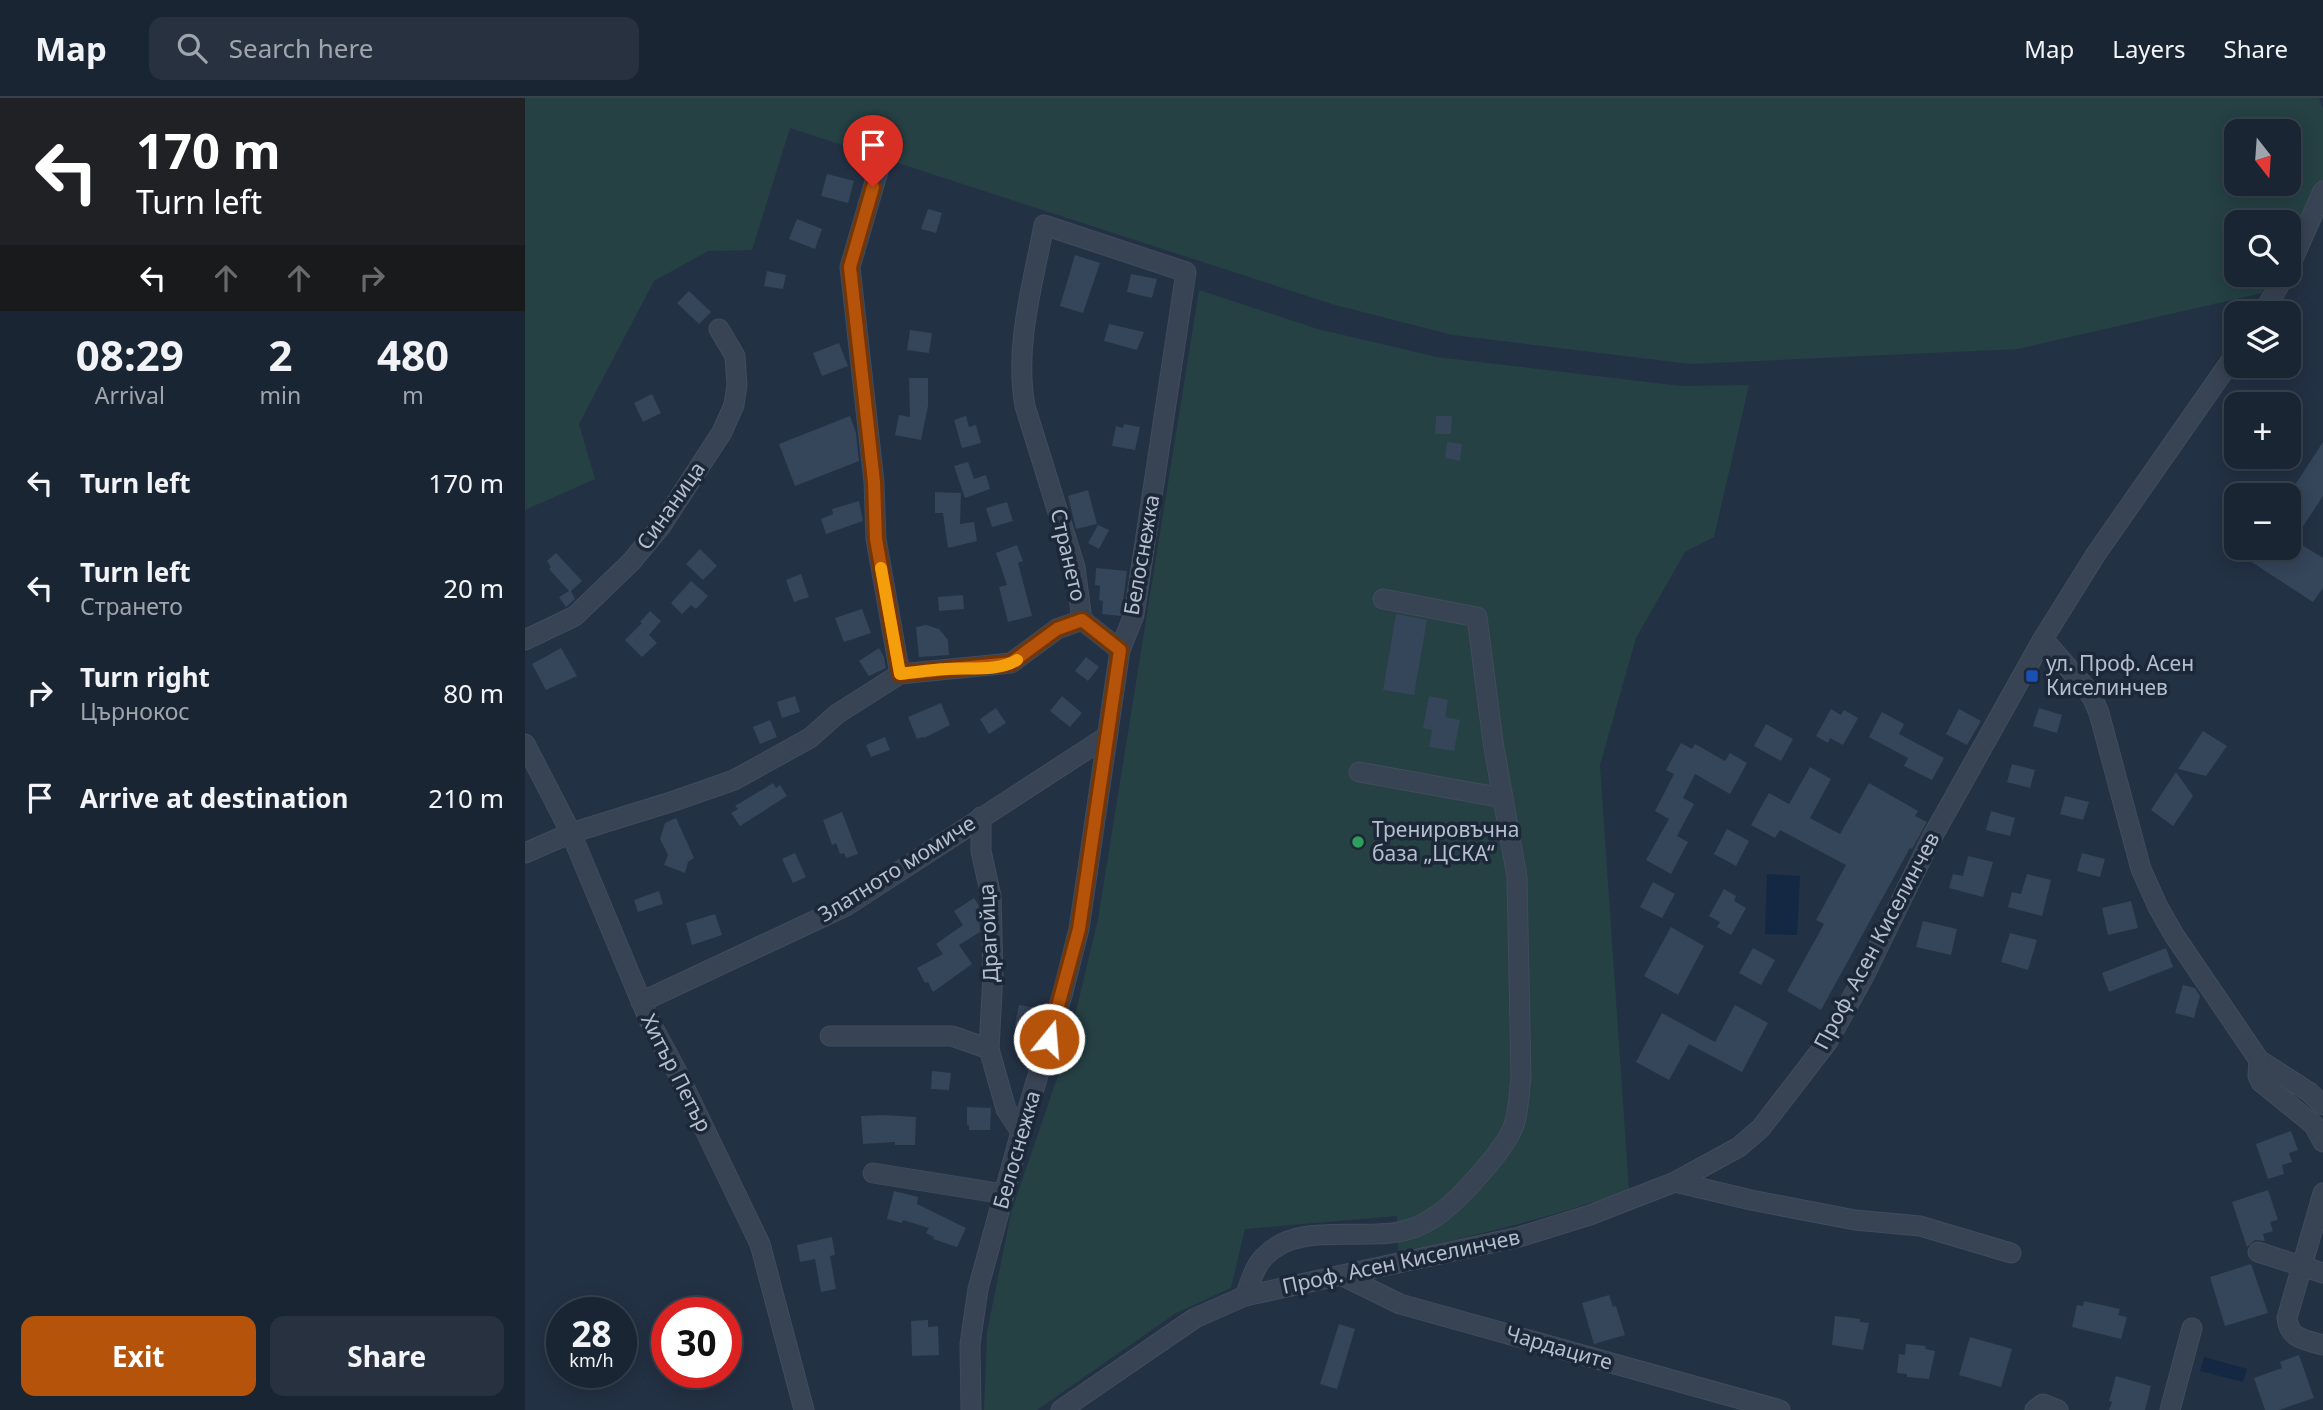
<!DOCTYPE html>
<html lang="en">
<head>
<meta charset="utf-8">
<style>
	body { margin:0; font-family:"Noto Sans",sans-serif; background:#27313f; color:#f1f3f6; height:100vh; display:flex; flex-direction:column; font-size:26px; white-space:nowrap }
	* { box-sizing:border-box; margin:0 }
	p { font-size:23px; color:#9fa5ac }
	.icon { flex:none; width:38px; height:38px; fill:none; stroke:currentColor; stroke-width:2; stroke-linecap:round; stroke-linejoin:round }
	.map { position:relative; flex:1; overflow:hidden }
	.details { display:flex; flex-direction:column; background:#1a2533; width:525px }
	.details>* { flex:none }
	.top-card { background:#202124; color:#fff; overflow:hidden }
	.needle { width:46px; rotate:163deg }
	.fabs { position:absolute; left:1699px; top:21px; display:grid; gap:14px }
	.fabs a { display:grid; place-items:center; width:77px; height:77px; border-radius:14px; background:#1a2533; box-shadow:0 4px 18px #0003,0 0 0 2px #38424e; font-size:35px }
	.speed { position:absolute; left:21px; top:1199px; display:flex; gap:14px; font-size:35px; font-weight:700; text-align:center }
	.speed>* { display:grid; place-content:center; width:91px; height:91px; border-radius:50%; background:#1a2533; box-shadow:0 4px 18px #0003,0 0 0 2px #38424e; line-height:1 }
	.speed small { font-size:18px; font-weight:400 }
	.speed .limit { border:10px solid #d22; background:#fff; color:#111 }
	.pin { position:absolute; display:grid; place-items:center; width:60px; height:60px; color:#fff; margin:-72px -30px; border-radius:50% 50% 50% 0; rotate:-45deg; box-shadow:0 0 7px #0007 }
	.pin .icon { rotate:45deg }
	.me { position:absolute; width:77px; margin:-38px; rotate:17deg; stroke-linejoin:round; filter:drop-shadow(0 0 5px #0008) }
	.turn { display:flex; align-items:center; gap:24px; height:147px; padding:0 21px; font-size:32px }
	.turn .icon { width:91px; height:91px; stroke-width:2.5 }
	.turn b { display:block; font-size:49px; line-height:60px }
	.lanes { display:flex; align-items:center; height:66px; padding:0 21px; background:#0003; justify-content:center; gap:35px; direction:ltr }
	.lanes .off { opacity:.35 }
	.eta { display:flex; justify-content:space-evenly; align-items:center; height:119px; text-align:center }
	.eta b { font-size:42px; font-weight:700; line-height:49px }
	.cta { display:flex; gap:14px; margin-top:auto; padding:14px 21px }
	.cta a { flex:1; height:80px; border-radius:14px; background:#b45309; color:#fff; font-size:28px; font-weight:700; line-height:80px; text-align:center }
	.cta a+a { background:#27313f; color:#f1f3f6 }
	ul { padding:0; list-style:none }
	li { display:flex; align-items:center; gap:21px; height:105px; padding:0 21px }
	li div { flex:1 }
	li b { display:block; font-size:26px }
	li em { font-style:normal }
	header { display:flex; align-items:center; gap:42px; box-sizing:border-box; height:98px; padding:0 35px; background:#1a2533; border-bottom:2px solid #38424e }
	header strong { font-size:33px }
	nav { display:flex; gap:38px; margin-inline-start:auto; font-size:24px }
	.search { width:490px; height:63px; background:#27313f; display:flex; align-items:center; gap:18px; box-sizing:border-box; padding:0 24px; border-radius:14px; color:#9fa5ac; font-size:26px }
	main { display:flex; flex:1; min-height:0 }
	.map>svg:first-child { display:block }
	.green { fill:#254144; fill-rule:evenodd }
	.water { fill:#142743 }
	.building { fill:#35455a }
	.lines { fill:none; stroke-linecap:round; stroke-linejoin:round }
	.minor-casing { stroke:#414c5c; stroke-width:21 }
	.minor { stroke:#384353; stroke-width:19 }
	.route-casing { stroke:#753606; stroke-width:18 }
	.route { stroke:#b45309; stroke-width:12 }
	.slow { stroke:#f59e0b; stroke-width:12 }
	.transit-dot { fill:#1a4fb4; stroke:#1c2838; stroke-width:2.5 }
	.leisure-dot { fill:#2e9e5b; stroke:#1c2838; stroke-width:2.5 }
	.labels { text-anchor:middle; stroke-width:7; stroke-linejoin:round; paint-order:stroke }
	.street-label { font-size:21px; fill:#b5becd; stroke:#1c2838 }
	.poi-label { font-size:21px; fill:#b5becd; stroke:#1c2838; text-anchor:start }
</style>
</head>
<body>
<header>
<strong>Map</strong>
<div class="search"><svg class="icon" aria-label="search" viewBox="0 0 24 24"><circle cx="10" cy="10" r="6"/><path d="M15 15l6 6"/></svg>Search here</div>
<nav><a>Map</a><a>Layers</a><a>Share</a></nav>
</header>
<main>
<section class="details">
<div class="top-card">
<div class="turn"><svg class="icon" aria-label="left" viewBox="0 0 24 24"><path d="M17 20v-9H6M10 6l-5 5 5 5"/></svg><div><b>170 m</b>Turn left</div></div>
<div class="lanes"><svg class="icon" aria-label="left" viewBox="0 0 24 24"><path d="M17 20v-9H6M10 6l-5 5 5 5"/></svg><svg class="icon off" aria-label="ahead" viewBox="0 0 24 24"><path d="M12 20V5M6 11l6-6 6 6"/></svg><svg class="icon off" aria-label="ahead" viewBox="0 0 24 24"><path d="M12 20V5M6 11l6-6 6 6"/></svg><svg class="icon off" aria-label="right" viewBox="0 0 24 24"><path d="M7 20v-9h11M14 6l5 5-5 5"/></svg></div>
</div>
<div class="eta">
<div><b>08:29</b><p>Arrival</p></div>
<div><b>2</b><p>min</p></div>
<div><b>480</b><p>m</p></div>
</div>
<ul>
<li><svg class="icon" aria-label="left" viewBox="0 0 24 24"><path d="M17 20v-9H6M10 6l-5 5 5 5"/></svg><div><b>Turn left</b></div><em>170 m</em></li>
<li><svg class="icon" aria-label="left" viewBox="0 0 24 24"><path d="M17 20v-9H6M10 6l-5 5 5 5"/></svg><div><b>Turn left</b><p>Странето</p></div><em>20 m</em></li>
<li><svg class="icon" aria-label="right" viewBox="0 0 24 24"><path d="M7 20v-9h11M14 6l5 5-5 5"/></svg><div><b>Turn right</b><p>Църнокос</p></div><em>80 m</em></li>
<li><svg class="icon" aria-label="arrive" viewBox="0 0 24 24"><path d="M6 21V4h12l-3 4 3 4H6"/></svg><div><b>Arrive at destination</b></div><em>210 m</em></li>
</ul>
<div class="cta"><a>Exit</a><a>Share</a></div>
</section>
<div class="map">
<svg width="1798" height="1312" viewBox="0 0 1798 1312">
	<rect width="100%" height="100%" fill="#233144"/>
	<g class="green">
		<path d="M0,0H1794L1798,10V109L1794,86L1764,143V124H1712V177H1747L1737,195L1493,251L1165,266L928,237L810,207L265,30L227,152L183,153L129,183L54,326L70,381L0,412ZM1712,33H1764V86H1712Z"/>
		<path d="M674,192L793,231L912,259L1156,288L1224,287L1189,439L1160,454L1111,540L1075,667L1104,1092C1028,1119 952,1138 873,1154L872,1118L720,1131L706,1190L651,1215L512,1312H459L462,1234L486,1115L542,951L573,821Z"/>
	</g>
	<g class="water">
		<path d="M1242,776L1275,778L1272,837L1240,836Z"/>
		<path d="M1679,1259L1722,1271L1718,1284L1675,1273Z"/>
	</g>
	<g class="building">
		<path d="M302,76L329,83L323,105L296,98Z"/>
		<path d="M403,111L417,115L411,135L396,131Z"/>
		<path d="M272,121L297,131L290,151L264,141Z"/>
		<path d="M550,157L575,165L558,215L535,208Z"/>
		<path d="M242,173L261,177L258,191L239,188Z"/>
		<path d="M606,176L632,181L627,200L602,194Z"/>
		<path d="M164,193L186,214L174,226L152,205Z"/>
		<path d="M584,226L619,234L612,252L579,243Z"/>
		<path d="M385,232L407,235L404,255L382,252Z"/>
		<path d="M314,245L323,268L297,278L288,255Z"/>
		<path d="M384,280H403V308L396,342L370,337L374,317L385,319Z"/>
		<path d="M127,296L136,315L118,324L109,305Z"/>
		<path d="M325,318L331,335L334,363L270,388L254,346Z"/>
		<path d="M441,318L444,329L451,327L456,345L437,350L429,322Z"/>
		<path d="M911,318H927L926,336H910Z"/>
		<path d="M599,326L615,329L610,352L587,348L591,328L598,330Z"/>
		<path d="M922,344L937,346L935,363L920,360Z"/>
		<path d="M1798,344V398L1769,442L1798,460V490L1788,504L1719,459L1725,450H1764V396Z"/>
		<path d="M443,364L449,381L461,377L465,391L440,400L429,368Z"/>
		<path d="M563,392L572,426L551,431L543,398Z"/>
		<path d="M410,394L436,395L435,426L449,424L452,443L423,450L418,415H410Z"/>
		<path d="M334,403L338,423L301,436L296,421L308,416L307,411Z"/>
		<path d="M482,404L488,423L467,429L461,410Z"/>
		<path d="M573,427L584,432L574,451L563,445Z"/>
		<path d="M492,447L498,463L493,465L507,518L483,524L474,489L482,487L471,455Z"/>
		<path d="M175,451L192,468L178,482L161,466Z"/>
		<path d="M31,455L57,483L46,493L50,501L41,509L34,499L44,493L24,471L26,469L22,463Z"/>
		<path d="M571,470L602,473L596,518L577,516L578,503L574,502L575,488L570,487Z"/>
		<path d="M276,476L284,499L269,504L261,482Z"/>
		<path d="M166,483L183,498L171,511L166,507L157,516L146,505Z"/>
		<path d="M438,497L439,511L414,513L413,499Z"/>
		<path d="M337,511L346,535L319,544L310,520Z"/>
		<path d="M125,513L136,523L124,537L132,545L117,559L100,542L117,525L115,524Z"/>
		<path d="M871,516L902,522L889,597L858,592Z"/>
		<path d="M401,527L414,531L423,542L424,557L394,559L391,529Z"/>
		<path d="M36,550L52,578L21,592L7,566Z"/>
		<path d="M354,550L359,559L361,570L344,578L334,563Z"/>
		<path d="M561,559L574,569L563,583L550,573Z"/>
		<path d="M270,598L275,614L257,620L252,604Z"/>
		<path d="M537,598L557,615L545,629L525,613Z"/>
		<path d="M904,598L923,602L920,619L935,622L929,653L904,649L907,632L898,630Z"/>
		<path d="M416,605L425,627L399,640L398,639L392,641L383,619Z"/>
		<path d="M471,610L481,625L464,636L455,621Z"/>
		<path d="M1514,610L1537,617L1532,635L1508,628Z"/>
		<path d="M1306,611L1316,617L1319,612L1333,620L1318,647L1305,640L1303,645L1291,638Z"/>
		<path d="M1434,611L1456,623L1442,647L1421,636Z"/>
		<path d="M1357,614L1379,626L1374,636L1419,660L1407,682L1379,668L1383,660L1344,639Z"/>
		<path d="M245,622L252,639L235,646L228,629Z"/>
		<path d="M1241,626L1268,641L1256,663L1229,648Z"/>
		<path d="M1678,633L1702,648L1681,678L1653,671Z"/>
		<path d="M360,639L365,652L346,659L341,647Z"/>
		<path d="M1156,645L1167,651L1170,646L1200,663L1205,655L1222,665L1205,696L1170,676L1158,700L1169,706L1152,738L1163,744L1146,776L1121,762L1144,721L1130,713L1149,676L1141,672Z"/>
		<path d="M1487,666L1510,672L1505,690L1482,684Z"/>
		<path d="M1285,669L1306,681L1285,720L1315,736L1344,685L1393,713L1390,718L1402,724L1387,751L1385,750L1296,912L1262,893L1299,826L1291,822L1321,767L1255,732L1250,740L1226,727L1244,695L1264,706Z"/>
		<path d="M1651,674L1668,698L1648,728L1626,712Z"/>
		<path d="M248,685L251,690L255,687L262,698L215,728L206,715L213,711L210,708Z"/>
		<path d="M1540,698L1564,704L1558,722L1535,716Z"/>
		<path d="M1466,713L1490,720L1485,738L1461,732Z"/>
		<path d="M317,714L333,756L321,760L319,755L315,756L311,745L307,747L298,722Z"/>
		<path d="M151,720L169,760L163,764L160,775L139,767L143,757L135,741L140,725Z"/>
		<path d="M1202,731L1224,743L1211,768L1189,756Z"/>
		<path d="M270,755L281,779L268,785L257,761Z"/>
		<path d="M1557,755L1580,761L1575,779L1552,773Z"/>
		<path d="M1443,758L1468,764L1458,799L1424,790L1428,776L1438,778Z"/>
		<path d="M1502,776L1526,782L1517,818L1483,809L1487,794L1496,796Z"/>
		<path d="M1128,784L1150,796L1137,820L1115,809Z"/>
		<path d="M1199,791L1211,798L1209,803L1221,810L1206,837L1192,829L1195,824L1184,818Z"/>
		<path d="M134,793L138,806L113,814L109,802Z"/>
		<path d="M449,800L454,808L455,834L434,847L447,866L408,894L403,884L400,885L392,870L418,856L411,846L438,827L429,813Z"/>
		<path d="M1606,803L1613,830L1583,837L1577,810Z"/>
		<path d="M190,816L197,837L167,847L161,825Z"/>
		<path d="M1398,823L1432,831L1426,857L1391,849Z"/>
		<path d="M1146,829L1179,848L1153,897L1119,878Z"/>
		<path d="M1485,835L1512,842L1503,872L1476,864Z"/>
		<path d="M1228,850L1250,862L1236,887L1214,875Z"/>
		<path d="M1641,850L1648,869L1584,894L1577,875Z"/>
		<path d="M1658,887L1670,890L1675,898L1669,920L1650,915Z"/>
		<path d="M494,907L518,911L513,935L489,931Z"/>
		<path d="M1210,907L1243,925L1217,974L1164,946L1144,982L1111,964L1137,915L1190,944Z"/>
		<path d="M407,973L426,975L424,992L406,991Z"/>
		<path d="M442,1009L466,1010L465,1032H444V1027H442Z"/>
		<path d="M358,1017L391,1019L390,1047H370V1044L338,1046L336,1018Z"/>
		<path d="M1766,1033L1773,1052L1764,1055L1767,1064L1757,1067L1759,1076L1743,1081L1731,1046Z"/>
		<path d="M1743,1092L1753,1122L1745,1124L1748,1133L1738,1136L1740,1143L1730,1142L1722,1149L1707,1104Z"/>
		<path d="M369,1093L393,1099L392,1106L441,1130L432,1149L408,1141L409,1139L401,1135L404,1130L378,1122L377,1125L362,1121Z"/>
		<path d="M307,1139L310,1157L305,1158L311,1191L296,1194L290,1161L275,1164L272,1147Z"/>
		<path d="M1726,1166L1743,1215L1700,1228L1685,1179Z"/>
		<path d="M1084,1197L1088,1209L1091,1208L1100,1237L1069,1246L1057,1205Z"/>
		<path d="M1559,1203L1595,1211L1593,1217L1602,1219L1596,1241L1547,1229L1552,1207L1558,1208Z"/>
		<path d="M1310,1218L1335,1221V1224L1344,1225L1338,1252L1307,1247Z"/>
		<path d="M403,1222V1229L413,1228L414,1257L387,1258L386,1223Z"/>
		<path d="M814,1226L830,1231L812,1291L795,1286Z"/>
		<path d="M1445,1239L1487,1251L1476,1289L1434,1277Z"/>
		<path d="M1381,1246L1401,1248L1400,1251L1410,1253L1404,1281L1382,1279V1276L1372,1275L1374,1256L1380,1257Z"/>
		<path d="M1774,1257L1789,1300L1754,1312H1740L1729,1280L1757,1270L1755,1264Z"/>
		<path d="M1591,1278L1626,1288L1620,1312H1584L1587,1304L1584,1303Z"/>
	</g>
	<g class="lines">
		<g class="minor-casing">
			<g id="minor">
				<path d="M356,63L325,169L349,384L351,441L375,576"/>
				<path d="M1764,170L1798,93"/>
				<path d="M1738,215L1760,177"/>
				<path d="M557,522L595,552"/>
				<path d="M1518,541L1560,589L1568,601L1574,615L1616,771L1633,809L1649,837L1734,962L1784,994L1798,1007"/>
				<path d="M0,542L50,518L106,464L136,428L197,334L209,307L212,287L210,258L194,231"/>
				<path d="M0,646L46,735L124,922L151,972L235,1146L279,1312"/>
				<path d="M834,674L978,700"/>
				<path d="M456,719V753L466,798L468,876L464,951"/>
				<path d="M0,755L46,735L149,703L209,682L285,640L312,616L375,576L486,565L532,531L557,522"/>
				<path d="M116,904L321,808L581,639"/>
				<path d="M305,938H427L464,951L481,1011L496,1034"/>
				<path d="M1734,962L1733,978L1736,984L1789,1027L1798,1044"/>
				<path d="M348,1075L479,1096"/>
				<path d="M1150,1084L1226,1102L1330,1122L1395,1128L1486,1155"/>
				<path d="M1798,1095L1762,1220C1764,1241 1780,1242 1798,1247"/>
				<path d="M1733,1154L1798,1175"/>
				<path d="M816,1177L875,1206L1255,1312"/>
				<path d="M720,1198C725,1186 729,1169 739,1159C771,1124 832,1142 873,1134C885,1132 899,1126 908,1120C931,1106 980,1052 989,1027C994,1012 994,995 996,979L992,779L968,644L952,519L858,501"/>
				<path d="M446,1312L445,1246L453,1191L496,1034L538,894L554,831L595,552L609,517L661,174L519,127C508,186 489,248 500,308L550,469L557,522"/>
				<path d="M536,1312L670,1220L720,1198L994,1139L1065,1117L1150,1084L1214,1049L1236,1030L1303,943L1339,878L1406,741L1518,541L1571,456L1712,254"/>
				<path d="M1510,1312L1518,1306L1533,1312"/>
				<path d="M1645,1312L1667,1230"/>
			</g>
		</g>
		<use href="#minor" class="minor"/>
	</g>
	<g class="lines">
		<g class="route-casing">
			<path id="route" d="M348,89L325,169L349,384L351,441L375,576L486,565L532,531L557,522L595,552L554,831L524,941"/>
		</g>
		<use href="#route" class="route"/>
		<path class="slow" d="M356,470L375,576C390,574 405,572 420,571C442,569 473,574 492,562"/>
	</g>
	<rect class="transit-dot" x="1500" y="571" width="14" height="14" rx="3.5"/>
	<circle class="leisure-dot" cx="833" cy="744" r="7"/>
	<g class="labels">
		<g class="street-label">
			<text transform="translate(146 408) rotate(-55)" y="7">Синаница</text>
			<text transform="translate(543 457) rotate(77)" y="7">Странето</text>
			<text transform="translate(617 457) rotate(-80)" y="7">Белоснежка</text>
			<text transform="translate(372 771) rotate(-32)" y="7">Златното момиче</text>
			<text transform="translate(464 835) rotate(-93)" y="7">Драгойца</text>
			<text transform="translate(1352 843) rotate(-62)" y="7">Проф. Асен Киселинчев</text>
			<text transform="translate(151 975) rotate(63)" y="7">Хитър Петър</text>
			<text transform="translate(492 1052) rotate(-74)" y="7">Белоснежка</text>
			<text transform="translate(876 1164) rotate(-12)" y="7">Проф. Асен Киселинчев</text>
			<text transform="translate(1034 1250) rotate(16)" y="7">Чардаците</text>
		</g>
		<g class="poi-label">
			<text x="1521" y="573">ул. Проф. Асен<tspan x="1521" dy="24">Киселинчев</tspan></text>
			<text x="847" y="739">Тренировъчна<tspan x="847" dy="24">база „ЦСКА“</tspan></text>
		</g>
	</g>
</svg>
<div class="fabs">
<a><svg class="needle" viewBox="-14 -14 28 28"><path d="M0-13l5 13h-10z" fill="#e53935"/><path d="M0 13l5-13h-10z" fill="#9fa5ac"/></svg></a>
<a><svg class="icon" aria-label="search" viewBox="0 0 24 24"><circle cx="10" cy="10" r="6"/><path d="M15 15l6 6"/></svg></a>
<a><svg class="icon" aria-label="layers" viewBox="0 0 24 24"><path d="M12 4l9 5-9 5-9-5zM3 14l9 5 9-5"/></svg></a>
<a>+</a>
<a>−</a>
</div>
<div class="speed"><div>28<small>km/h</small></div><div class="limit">30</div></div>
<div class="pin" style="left:348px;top:89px;background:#d93025"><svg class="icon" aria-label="arrive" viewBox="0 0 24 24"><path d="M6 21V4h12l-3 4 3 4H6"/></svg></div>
<svg class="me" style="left:524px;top:941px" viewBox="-20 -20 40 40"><circle r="17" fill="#b45309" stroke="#fff" stroke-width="3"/><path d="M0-11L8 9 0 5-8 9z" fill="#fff"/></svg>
</div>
</main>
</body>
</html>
